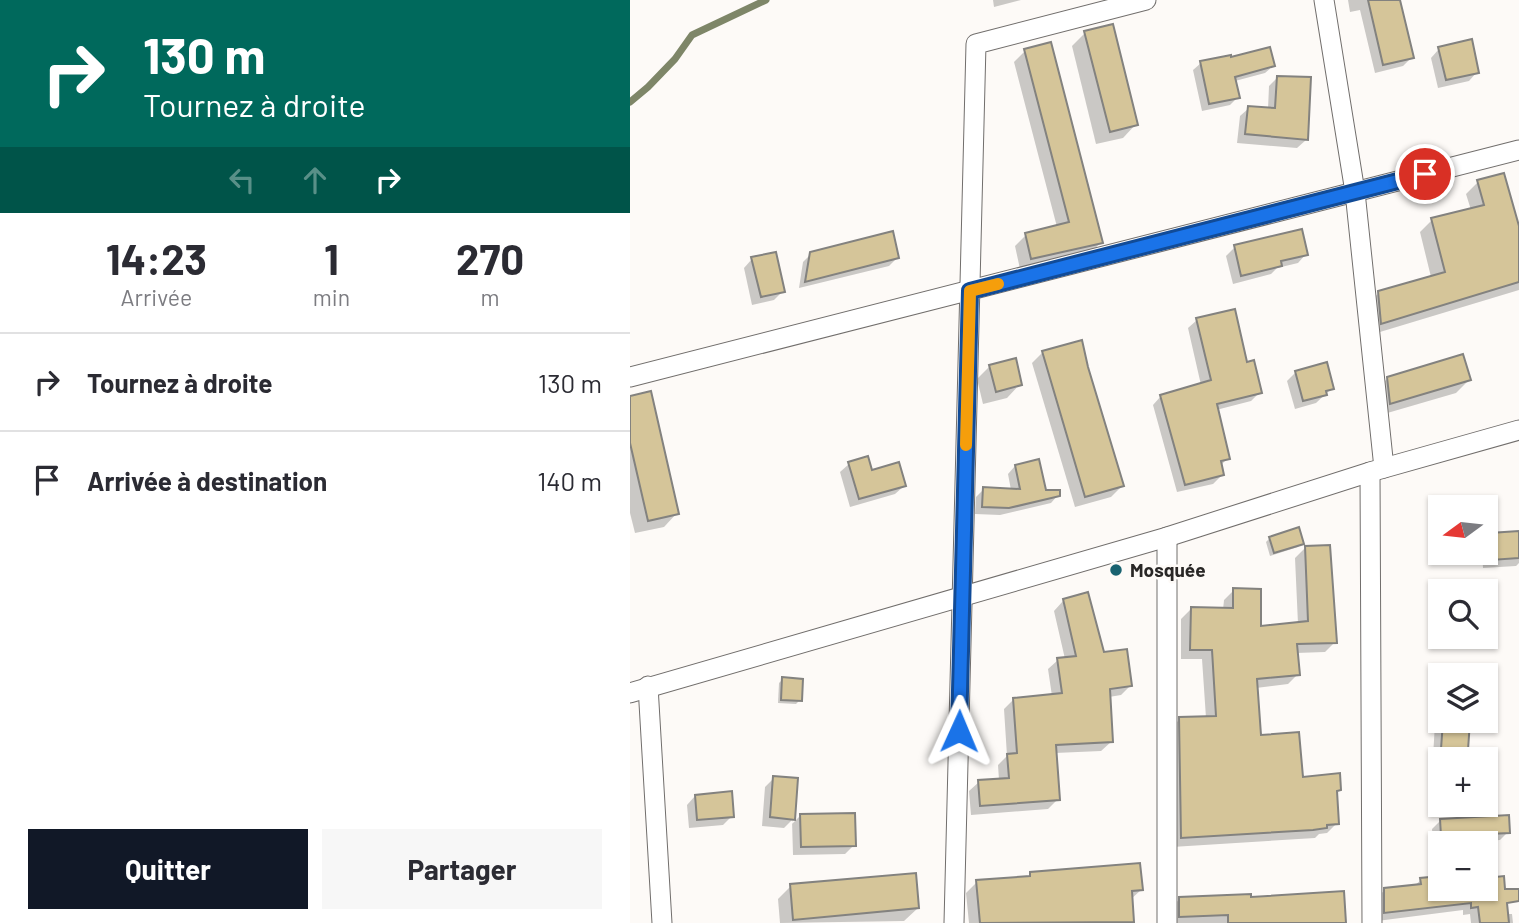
<!DOCTYPE html>
<html lang="fr">
<head>
<meta charset="utf-8">
<style>
	body { margin:0; font-family:Barlow,sans-serif; background:#f7f7f7; color:#2b2b33; height:100vh; display:flex; flex-direction:column; font-size:26px; white-space:nowrap }
	* { box-sizing:border-box; margin:0 }
	p { font-size:23px; color:#7c7c81 }
	.icon { flex:none; width:38px; height:38px; fill:none; stroke:currentColor; stroke-width:2; stroke-linecap:round; stroke-linejoin:round }
	.map { position:relative; flex:1; overflow:hidden }
	.sheet { display:flex; flex-direction:column; background:#fff; width:630px }
	.sheet>* { flex:none }
	.hud { background:#00695c; color:#fff; overflow:hidden }
	.needle { width:46px; rotate:255deg }
	.fabs { position:absolute; left:798px; top:495px; display:grid; gap:14px }
	.fabs a { display:grid; place-items:center; width:70px; height:70px; border-radius:0px; background:#fff; box-shadow:0 2px 5px #0004; font-size:35px }
	.pin { position:absolute; display:grid; place-items:center; width:60px; height:60px; color:#fff; margin:-30px; border:4px solid #fff; border-radius:50%; box-shadow:0 2px 7px #0007 }
	.me { position:absolute; width:77px; margin:-38px; rotate:1deg; stroke-linejoin:round; filter:drop-shadow(0 0 5px #0008) }
	.turn { display:flex; align-items:center; gap:24px; height:147px; padding:0 28px; font-size:32px }
	.turn .icon { width:91px; height:91px; stroke-width:2.5 }
	.turn b { display:block; font-size:49px; line-height:60px }
	.lanes { display:flex; align-items:center; height:66px; padding:0 28px; background:#0003; justify-content:center; gap:35px; direction:ltr }
	.lanes .off { opacity:.35 }
	.eta { display:flex; justify-content:space-evenly; align-items:center; height:119px; text-align:center }
	.eta b { font-size:42px; font-weight:700; line-height:49px }
	.button { display:flex; gap:14px; margin-top:auto; padding:14px 28px }
	.button a { flex:1; height:80px; border-radius:0px; background:#111827; color:#fff; font-size:28px; font-weight:700; line-height:80px; text-align:center }
	.button a+a { background:#f7f7f7; color:#2b2b33 }
	ul { padding:0; list-style:none }
	li { display:flex; align-items:center; gap:21px; height:98px; padding:0 28px; border-top:2px solid #e1e1e2 }
	li div { flex:1 }
	li b { display:block; font-size:26px }
	li em { font-style:normal }
	main { display:flex; flex:1; min-height:0 }
	.map>svg:first-child { display:block }
	.shadow { fill:#0003; fill-rule:evenodd }
	.lines { fill:none; stroke-linecap:round; stroke-linejoin:round }
	.stream { stroke:#7e8668; stroke-width:7 }
	.building { fill:#d5c599; stroke:#83827f; stroke-width:2 }
	.street-casing { stroke:#716e6c; stroke-width:21 }
	.street { stroke:#fff; stroke-width:19 }
	.route-casing { stroke:#114b97; stroke-width:18 }
	.route { stroke:#1a73e8; stroke-width:12 }
	.slow { stroke:#f59e0b; stroke-width:12 }
	.poi-dot { fill:#196270; stroke:#fdfaf7; stroke-width:2.5 }
	.labels { text-anchor:middle; stroke-width:5; stroke-linejoin:round; paint-order:stroke }
	.poi-label { font-size:19px; font-weight:bold; fill:#292726; stroke:#fdfaf7; text-anchor:start }
</style>
</head>
<body>
<main>
<section class="sheet">
<div class="hud">
<div class="turn"><svg class="icon" aria-label="right" viewBox="0 0 24 24"><path d="M7 20v-9h11M14 6l5 5-5 5"/></svg><div><b>130 m</b>Tournez à droite</div></div>
<div class="lanes"><svg class="icon off" aria-label="left" viewBox="0 0 24 24"><path d="M17 20v-9H6M10 6l-5 5 5 5"/></svg><svg class="icon off" aria-label="ahead" viewBox="0 0 24 24"><path d="M12 20V5M6 11l6-6 6 6"/></svg><svg class="icon" aria-label="right" viewBox="0 0 24 24"><path d="M7 20v-9h11M14 6l5 5-5 5"/></svg></div>
</div>
<div class="eta">
<div><b>14:23</b><p>Arrivée</p></div>
<div><b>1</b><p>min</p></div>
<div><b>270</b><p>m</p></div>
</div>
<ul>
<li><svg class="icon" aria-label="right" viewBox="0 0 24 24"><path d="M7 20v-9h11M14 6l5 5-5 5"/></svg><div><b>Tournez à droite</b></div><em>130 m</em></li>
<li><svg class="icon" aria-label="arrive" viewBox="0 0 24 24"><path d="M6 21V4h12l-3 4 3 4H6"/></svg><div><b>Arrivée à destination</b></div><em>140 m</em></li>
</ul>
<div class="button"><a>Quitter</a><a>Partager</a></div>
</section>
<div class="map">
<svg width="889" height="923" viewBox="0 0 889 923">
	<rect width="100%" height="100%" fill="#fdfaf7"/>
	<g class="shadow">
		<path d="M363,0H391L364,7Z"/>
		<path d="M718,0H765L782,57L773,66L745,73L730,10L720,12Z"/>
		<path d="M455,33L506,124L493,138L466,144L442,46Z"/>
		<path d="M809,49L847,72L839,81L808,88L801,58Z"/>
		<path d="M395,51L471,242L460,254L390,269L385,246L396,235L427,227L384,62Z"/>
		<path d="M571,63L643,66L635,73L605,81L608,97L600,105L572,111L563,70Z"/>
		<path d="M648,77L676,140L667,148L607,143L610,116L619,108L638,109L639,86Z"/>
		<path d="M848,182L889,232V290L740,335L736,305L749,293L801,277L790,232L802,220L841,210L836,194Z"/>
		<path d="M605,247L676,254L668,263L647,268L641,274L603,284L596,256Z"/>
		<path d="M181,254L267,258L259,266L169,288L173,262Z"/>
		<path d="M122,259L153,291L144,300L122,305L114,268Z"/>
		<path d="M567,320L616,364L630,392L621,401L586,410L598,458L590,466L592,475L583,484L547,492L523,405L531,396L571,385L558,328Z"/>
		<path d="M413,352L492,486L481,497L445,507L402,363Z"/>
		<path d="M360,366L390,384L377,398L353,404L347,379Z"/>
		<path d="M666,372L702,388L686,403L665,409L657,381Z"/>
		<path d="M758,378L839,380L826,393L747,416L744,392Z"/>
		<path d="M0,397L47,513L34,527L5,533L0,513Z"/>
		<path d="M219,464L241,472L274,486L265,494L220,507L210,472Z"/>
		<path d="M385,466L415,491L428,495L421,503L370,515L345,514L346,497L354,489L381,490L378,474Z"/>
		<path d="M889,533V563L886,566L853,568L852,553H856V539L860,534Z"/>
		<path d="M640,538L672,543L668,547L640,556L636,542Z"/>
		<path d="M675,548L705,642L695,652L666,653L668,674L658,684L626,688L629,737L672,779L710,790L705,794L707,823L697,833L689,834L685,838L542,847L540,729L550,719L576,718L572,659H551V619L561,609L593,610L594,600L604,590L629,628L668,624L665,558Z"/>
		<path d="M433,601L473,654L500,686L491,695L479,697L481,742L471,751L425,753L428,799L418,809L341,815L339,791L349,782L369,780L368,765L377,756L374,709L384,699L422,696L418,669L428,660L435,659L424,611Z"/>
		<path d="M153,679L170,700L166,704L148,703L149,683Z"/>
		<path d="M810,701V721H838L837,749L828,758L803,757L806,706Z"/>
		<path d="M144,778L166,780L162,824L170,816L224,845L215,854L163,855L162,820L154,828L132,826L135,787Z"/>
		<path d="M65,796L102,816L93,825L59,828L57,805Z"/>
		<path d="M811,820L878,832L870,840L859,841L861,879L877,914H882L883,923H841L840,914L833,915V910L747,921L746,898L755,890L784,886L791,880L802,878L801,857L804,854L802,829ZM810,844H856V889H810Z"/>
		<path d="M401,874L511,890L500,900L502,923H339L336,893L347,882L396,878Z"/>
		<path d="M161,886L288,908L274,921L150,923L148,899Z"/>
		<path d="M620,898L713,923H541V907L550,899Z"/>
	</g>
	<g class="lines">
		<path class="stream" d="M0,102L18,87L45,59L62,35L136,0"/>
	</g>
	<g class="building">
		<path d="M738,0H770L784,58L753,65Z"/>
		<path d="M483,24L508,125L480,132L454,31Z"/>
		<path d="M842,39L849,73L816,80L808,47Z"/>
		<path d="M421,42L473,243L401,259L395,233L439,222L394,49Z"/>
		<path d="M640,47L645,66L605,77L610,98L579,104L570,61L601,55V57Z"/>
		<path d="M647,76L681,77L678,140L615,134L618,106L645,108Z"/>
		<path d="M874,173L889,226V282L751,324L748,291L815,272L801,218L854,205L847,180Z"/>
		<path d="M672,229L678,255L651,261L652,266L611,276L604,245Z"/>
		<path d="M263,231L269,258L175,282L180,252Z"/>
		<path d="M146,252L155,292L131,297L121,257Z"/>
		<path d="M605,309L617,362L624,360L632,393L587,404L600,459L591,461L594,475L555,485L530,395L581,380L566,318Z"/>
		<path d="M452,340L458,367L494,486L455,497L412,351Z"/>
		<path d="M833,354L841,380L760,404L757,377Z"/>
		<path d="M386,358L392,385L366,392L359,365Z"/>
		<path d="M697,362L704,389L696,391L697,395L673,401L665,371Z"/>
		<path d="M21,391L49,514L18,521L0,443V396Z"/>
		<path d="M238,456L242,470L269,462L276,486L229,499L218,462Z"/>
		<path d="M409,459L416,490H430V496L379,508L352,507L353,487L390,489L385,465Z"/>
		<path d="M669,527L674,544L644,553L639,537Z"/>
		<path d="M889,531V558L861,560L860,533Z"/>
		<path d="M700,545L707,643L667,644L670,675L627,679L631,735L669,732L673,777L710,773L711,790L707,791L709,824L697,825V828L683,830L551,838L549,717L586,716L582,650H560L561,607L603,608V588L631,589V626L678,621L675,546Z"/>
		<path d="M458,592L474,652L497,649L502,686L480,689L483,742L426,745L430,800L350,806L348,780L379,778L377,754L387,753L383,698L432,693L427,658L446,656L433,599Z"/>
		<path d="M152,677L173,679L172,701L151,700Z"/>
		<path d="M813,721H840L838,750L811,749Z"/>
		<path d="M143,776L168,778L165,820L140,817Z"/>
		<path d="M102,791L104,817L67,820L65,795Z"/>
		<path d="M225,813L226,846L171,847L170,814Z"/>
		<path d="M879,815L880,833L811,836L810,819Z"/>
		<path d="M510,863L513,890L502,891L504,922L350,923L346,880L400,876V872Z"/>
		<path d="M286,873L289,908L163,920L160,884Z"/>
		<path d="M810,876V889H856V878L874,876L875,889H889V901L877,903L879,923H850L848,907L841,908V903L754,913V888L791,884L790,878Z"/>
		<path d="M714,891L716,923H598V915L549,917V897L621,894V897Z"/>
	</g>
	<g class="lines">
		<g class="street-casing">
			<g id="street">
				<path d="M694,0L725,192L754,468"/>
				<path d="M0,377L889,150"/>
				<path d="M740,472L742,923"/>
				<path d="M18,686L32,923"/>
				<path d="M0,693L537,537L740,472L889,430"/>
				<path d="M324,923L346,44L516,0"/>
				<path d="M537,923V537"/>
			</g>
		</g>
		<use href="#street" class="street"/>
	</g>
	<g class="lines">
		<g class="route-casing">
			<path id="route" d="M329,731L340,291L795,174"/>
		</g>
		<use href="#route" class="route"/>
		<path class="slow" d="M336,445L340,291L368,284"/>
	</g>
	<circle class="poi-dot" cx="486" cy="570" r="7"/>
	<g class="labels">
		<g class="poi-label">
			<text x="500" y="577">Mosquée</text>
		</g>
	</g>
</svg>
<div class="fabs">
<a><svg class="needle" viewBox="-14 -14 28 28"><path d="M0-13l5 13h-10z" fill="#e53935"/><path d="M0 13l5-13h-10z" fill="#7c7c81"/></svg></a>
<a><svg class="icon" aria-label="search" viewBox="0 0 24 24"><circle cx="10" cy="10" r="6"/><path d="M15 15l6 6"/></svg></a>
<a><svg class="icon" aria-label="layers" viewBox="0 0 24 24"><path d="M12 4l9 5-9 5-9-5zM3 14l9 5 9-5"/></svg></a>
<a>+</a>
<a>−</a>
</div>
<div class="pin" style="left:795px;top:174px;background:#d93025"><svg class="icon" aria-label="arrive" viewBox="0 0 24 24"><path d="M6 21V4h12l-3 4 3 4H6"/></svg></div>
<svg class="me" style="left:329px;top:731px" viewBox="-20 -20 40 40"><path d="M0-17L14 15 0 8-14 15z" fill="#1a73e8" stroke="#fff" stroke-width="4"/></svg>
</div>
</main>
</body>
</html>
